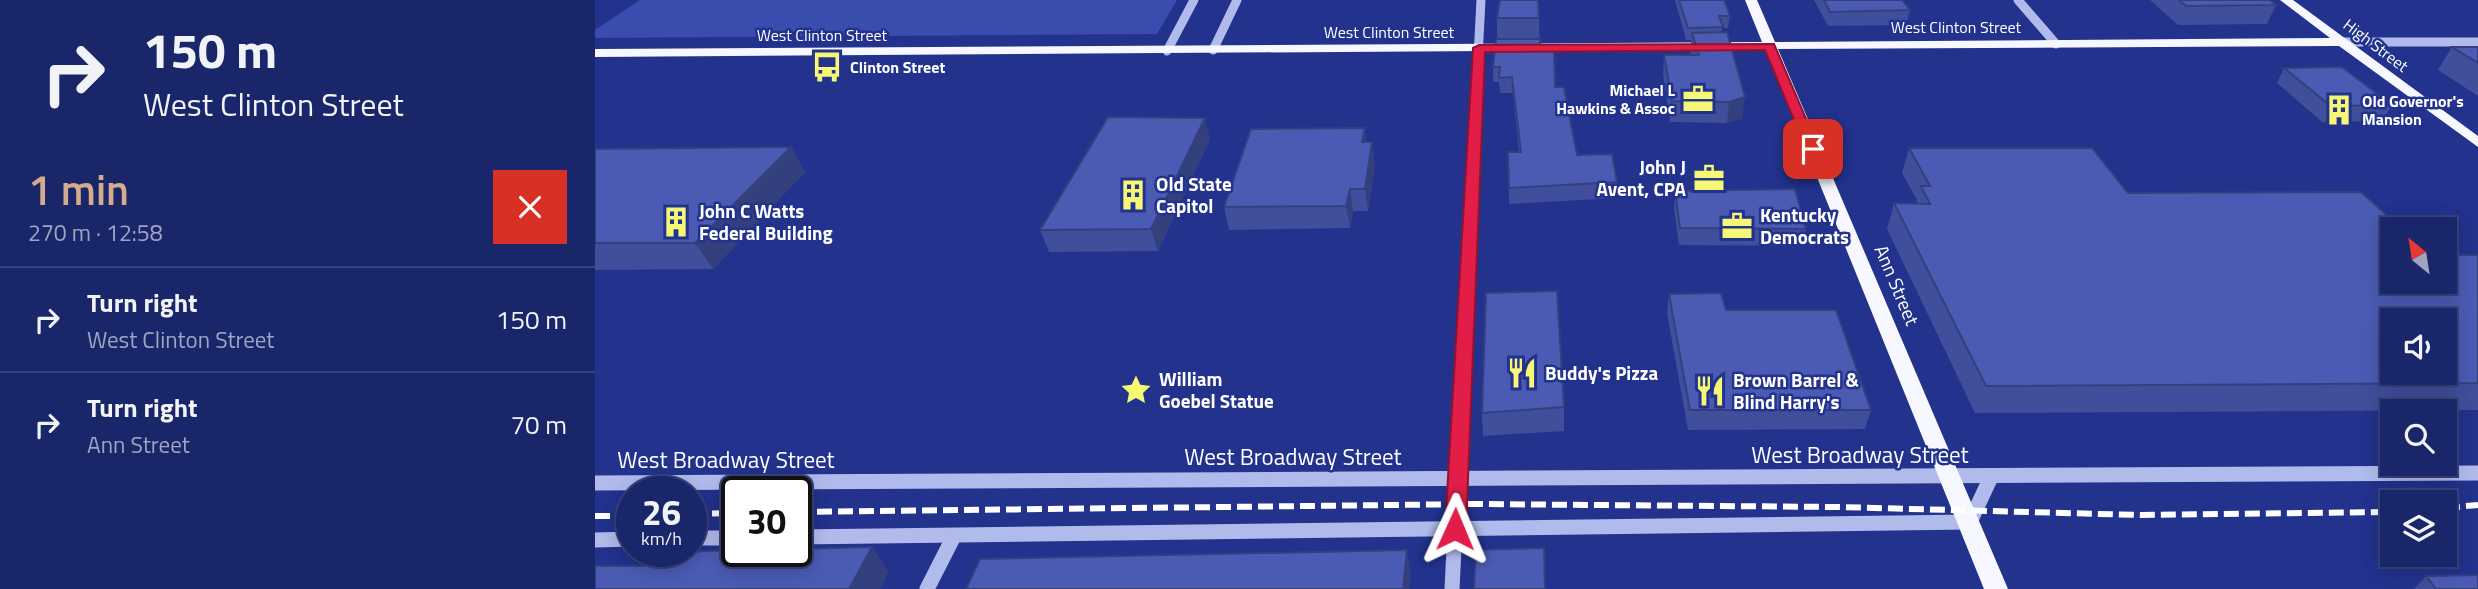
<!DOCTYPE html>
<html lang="en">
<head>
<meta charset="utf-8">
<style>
	body { margin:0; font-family:"Titillium Web",sans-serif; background:#273272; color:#f1f3f6; height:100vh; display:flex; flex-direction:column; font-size:26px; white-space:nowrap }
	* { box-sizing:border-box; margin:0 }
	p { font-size:23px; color:#9fa5c1 }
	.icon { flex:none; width:38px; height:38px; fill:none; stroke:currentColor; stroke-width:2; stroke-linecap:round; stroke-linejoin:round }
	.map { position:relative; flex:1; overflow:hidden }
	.panel { display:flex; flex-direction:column; background:#1a266a; width:595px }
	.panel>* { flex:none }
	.guide { background:#1a266a; color:#f1f3f6; overflow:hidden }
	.needle { width:46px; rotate:330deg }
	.controls { position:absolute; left:1785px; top:217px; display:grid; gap:14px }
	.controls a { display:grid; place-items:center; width:77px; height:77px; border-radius:0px; background:#1a266a; box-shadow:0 4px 18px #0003,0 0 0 2px #38437e; font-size:35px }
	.speed { position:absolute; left:21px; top:476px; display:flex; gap:14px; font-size:35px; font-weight:700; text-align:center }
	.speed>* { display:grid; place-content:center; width:91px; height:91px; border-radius:50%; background:#1a266a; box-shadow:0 4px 18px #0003,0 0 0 2px #38437e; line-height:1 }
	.speed small { font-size:18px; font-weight:400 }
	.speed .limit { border:4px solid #111; border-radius:10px; background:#fff; color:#111 }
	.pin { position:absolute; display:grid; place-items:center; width:60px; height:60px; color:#fff; margin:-30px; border-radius:14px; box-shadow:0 4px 10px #0006 }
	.me { position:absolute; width:77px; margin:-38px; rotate:1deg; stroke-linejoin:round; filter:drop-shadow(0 0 5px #0008) }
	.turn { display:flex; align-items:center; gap:24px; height:147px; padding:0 28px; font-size:32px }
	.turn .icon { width:91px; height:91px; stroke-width:2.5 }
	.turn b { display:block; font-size:49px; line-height:60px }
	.round { display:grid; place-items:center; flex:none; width:74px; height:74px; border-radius:0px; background:#273272 }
	.summary { display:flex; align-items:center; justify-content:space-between; height:119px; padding:0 28px }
	h1 { font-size:42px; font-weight:600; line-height:52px; color:#d6ab8b }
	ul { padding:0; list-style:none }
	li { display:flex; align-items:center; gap:21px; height:105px; padding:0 28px; border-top:2px solid #38437e }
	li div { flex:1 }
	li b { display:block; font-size:26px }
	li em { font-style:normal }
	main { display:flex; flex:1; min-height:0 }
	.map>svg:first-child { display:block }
	.green { fill:#3a4cad }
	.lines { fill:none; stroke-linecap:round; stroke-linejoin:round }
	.minor-far2 { stroke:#b1bbeb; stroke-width:9 }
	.minor-far1 { stroke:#b1bbeb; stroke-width:11 }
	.minor { stroke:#b1bbeb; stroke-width:15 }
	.major { fill:#f6f7ff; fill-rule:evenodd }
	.rail { stroke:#fff; stroke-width:6; stroke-dasharray:15 6; stroke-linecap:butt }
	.wall { fill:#404e9b }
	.shaded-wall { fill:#34407e }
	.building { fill:#4b5bb4; stroke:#34407e; stroke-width:2; fill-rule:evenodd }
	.route { fill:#e11d48; stroke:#92132f; stroke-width:2 }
	.labels { text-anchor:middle; stroke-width:5; stroke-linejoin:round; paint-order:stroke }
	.far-street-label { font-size:16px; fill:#fff; stroke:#22328d }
	.far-poi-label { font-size:16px; font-weight:bold; fill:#fff; stroke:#22328d; text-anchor:start }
	.poi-label { font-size:19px; font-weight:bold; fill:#fff; stroke:#22328d; text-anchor:start }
	.street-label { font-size:19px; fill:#fff; stroke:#22328d }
	.near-street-label { font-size:23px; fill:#fff; stroke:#22328d }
</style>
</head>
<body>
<main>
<section class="panel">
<div class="guide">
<div class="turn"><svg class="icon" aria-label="right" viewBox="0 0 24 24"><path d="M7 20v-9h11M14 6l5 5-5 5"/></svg><div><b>150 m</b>West Clinton Street</div></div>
</div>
<div class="summary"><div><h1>1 min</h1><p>270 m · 12:58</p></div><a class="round" style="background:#d93025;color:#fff"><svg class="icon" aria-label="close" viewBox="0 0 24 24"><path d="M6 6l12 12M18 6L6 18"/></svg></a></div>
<ul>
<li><svg class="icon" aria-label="right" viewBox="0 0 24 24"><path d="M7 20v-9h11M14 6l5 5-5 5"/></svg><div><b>Turn right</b><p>West Clinton Street</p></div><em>150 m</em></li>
<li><svg class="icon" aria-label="right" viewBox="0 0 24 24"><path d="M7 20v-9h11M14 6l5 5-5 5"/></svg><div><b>Turn right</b><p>Ann Street</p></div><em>70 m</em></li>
</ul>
</section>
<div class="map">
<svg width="1883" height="589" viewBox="0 0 1883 589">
	<rect width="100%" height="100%" fill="#22328d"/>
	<path class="green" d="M45,0H582L562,34L0,38V30Z"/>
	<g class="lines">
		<g class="minor-far2">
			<path d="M1423,0L1461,44"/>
			<path d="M1748,42H1883"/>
			<path d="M618,50L642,0"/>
			<path d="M572,51L599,0"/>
			<path d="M878,153L886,0"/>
		</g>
		<path class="minor-far1" d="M869,346L879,152"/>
		<g class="minor">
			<path d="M0,483L1883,473"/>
			<path d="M201,537L1375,522L1396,477"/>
			<path d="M96,538H142"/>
			<path d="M0,540L37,539"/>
			<path d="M332,589L359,536"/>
			<path d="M857,589L869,344"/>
		</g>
		<path class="major" d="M1150,0H1162L1180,42L1735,38L1685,0H1698L1883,136V147L1744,46L1183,49L1413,589H1389L1170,49L0,57V49L1167,42Z"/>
		<g class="rail">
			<path d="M1850,508L1883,505"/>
			<path d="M201,512L881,504L1243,507L1545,515L1797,512"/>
			<path d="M96,514L142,513"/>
			<path d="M0,516H37"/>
		</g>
	</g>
	<g class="wall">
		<path d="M1080,0H1129L1135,16L1133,28H1127V32L1147,118L1132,123L1075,122L1068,75L1069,55H1096V40H1091Z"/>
		<path d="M1219,0H1307L1315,10L1311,25L1233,26Z"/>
		<path d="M1555,0H1675L1681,5L1672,24L1583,25Z"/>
		<path d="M902,18H944L945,49L960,87L982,155L1022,182L1021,198L914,204L913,152H924L918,93H905L904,82H898V67L902,39Z"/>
		<path d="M1857,47H1883V96L1843,70Z"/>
		<path d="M1689,68L1797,105L1787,121L1727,122L1682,83Z"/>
		<path d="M615,139L563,251L454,252L445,230Z"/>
		<path d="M772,142L780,164L773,211H758L755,228L634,230L629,207Z"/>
		<path d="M196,147L210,172L118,269L0,270V149Z"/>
		<path d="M1314,148L1533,193L1797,282L1883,255V410L1380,413L1292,229L1299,203H1321L1322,200L1307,173Z"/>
		<path d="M1080,191L1211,229L1208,246L1084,245L1079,208Z"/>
		<path d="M1074,294L1131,310L1276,410L1270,429L1093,430L1072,313Z"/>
		<path d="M969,407V431L888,436L887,413Z"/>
		<path d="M1831,576L1883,589H1819Z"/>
	</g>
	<g class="shaded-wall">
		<path d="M1150,97L1147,118L1132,123L1134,102Z"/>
		<path d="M610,118L615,139L563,251L556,229Z"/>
		<path d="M770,128L772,149L767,142Z"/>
		<path d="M777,142L780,164L773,211L770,189Z"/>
		<path d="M196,147L210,172L118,269L100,243Z"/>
		<path d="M755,189L758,211L755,228L751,206Z"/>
		<path d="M277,547L294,572L285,589H254Z"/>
		<path d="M812,550L816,576L814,589H808Z"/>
	</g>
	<g class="building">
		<path d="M905,0H943L944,18H902Z"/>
		<path d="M1084,0H1129L1135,16H1124L1128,27L1093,28Z"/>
		<path d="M1229,0H1307L1315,10L1235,12Z"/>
		<path d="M1584,0H1675L1681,5L1591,6Z"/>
		<path d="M1132,32L1150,97L1134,102L1077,101L1069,55H1104L1097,33Z"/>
		<path d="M901,39H945V49H959L960,87H969L982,155L1017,154L1022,182L914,188L913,152H926L917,77L904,78L905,67H898Z"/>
		<path d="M1857,47H1883V63Z"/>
		<path d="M1747,67L1797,105L1736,106L1689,68Z"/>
		<path d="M513,117L610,118L556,229L445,230Z"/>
		<path d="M770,128L767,142H777L770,189H755L751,206L629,207L656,129Z"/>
		<path d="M196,147L100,243H0V149Z"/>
		<path d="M1314,148H1497L1533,193L1766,192L1807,229H1797V282H1850V255H1883V383L1391,386L1299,203L1335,204L1326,186H1335ZM1797,320H1850V373H1797Z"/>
		<path d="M1200,189L1211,229L1085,228L1080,191Z"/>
		<path d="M962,291L969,407L887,413L891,293Z"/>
		<path d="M1126,293L1131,310H1241L1276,410H1095L1074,294Z"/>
		<path d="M277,547L254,589H0V566H49L59,553L142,550L201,551V549Z"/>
		<path d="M949,548L950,589H879L881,550Z"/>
		<path d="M812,550L808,589H371L385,559Z"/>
		<path d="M1883,575V589H1841L1831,576Z"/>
	</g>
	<path class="route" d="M1179,44L1224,149L1223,152L1218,153L1211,149L1170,50L890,52L871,529L868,535L860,537L853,535L850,529L878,48L884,45Z"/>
	<defs>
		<g id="bus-bare" transform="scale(2.415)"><path d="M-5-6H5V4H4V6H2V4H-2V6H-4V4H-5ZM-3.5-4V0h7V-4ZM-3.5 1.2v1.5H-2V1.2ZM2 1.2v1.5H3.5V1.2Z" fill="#f6f774" stroke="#22328d" stroke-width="2.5" paint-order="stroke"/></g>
		<g id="office-bare" transform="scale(2.415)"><path d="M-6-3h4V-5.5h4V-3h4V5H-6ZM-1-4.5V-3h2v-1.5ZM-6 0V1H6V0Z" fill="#f6f774" stroke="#22328d" stroke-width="2.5" paint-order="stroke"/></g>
		<g id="building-bare" transform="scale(2.415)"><path d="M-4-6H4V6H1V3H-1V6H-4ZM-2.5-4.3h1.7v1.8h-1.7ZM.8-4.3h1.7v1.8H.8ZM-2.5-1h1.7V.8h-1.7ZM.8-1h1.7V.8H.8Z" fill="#f6f774" stroke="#22328d" stroke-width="2.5" paint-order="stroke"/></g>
		<g id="restaurant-bare" transform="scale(2.415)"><path d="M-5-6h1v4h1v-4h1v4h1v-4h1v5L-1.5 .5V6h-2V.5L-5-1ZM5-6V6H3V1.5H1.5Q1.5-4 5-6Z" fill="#f6f774" stroke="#22328d" stroke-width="2.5" paint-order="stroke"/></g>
		<g id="sight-bare" transform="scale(2.415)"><path d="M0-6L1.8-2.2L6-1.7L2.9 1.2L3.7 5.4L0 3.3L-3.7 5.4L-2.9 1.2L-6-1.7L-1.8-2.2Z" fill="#f6f774" stroke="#22328d" stroke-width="2.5" paint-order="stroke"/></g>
	</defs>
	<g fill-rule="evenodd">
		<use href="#bus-bare" x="232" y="67"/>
		<use href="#office-bare" x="1103" y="99"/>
		<use href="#building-bare" x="1744" y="110"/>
		<use href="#office-bare" x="1114" y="178"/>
		<use href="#building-bare" x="538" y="195"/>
		<use href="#building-bare" x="81" y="222"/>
		<use href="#office-bare" x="1142" y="226"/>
		<use href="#restaurant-bare" x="927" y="373"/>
		<use href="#sight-bare" x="541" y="390"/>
		<use href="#restaurant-bare" x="1115" y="391"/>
	</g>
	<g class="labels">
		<g class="far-street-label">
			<text x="1361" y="33">West Clinton Street</text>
			<text x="794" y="38">West Clinton Street</text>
			<text x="227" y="41">West Clinton Street</text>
			<text transform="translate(1781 45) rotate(37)" y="6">High Street</text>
		</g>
		<g class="far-poi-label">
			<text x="255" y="73">Clinton Street</text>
			<text x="1080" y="96" text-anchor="end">Michael L<tspan x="1080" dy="18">Hawkins &amp; Assoc</tspan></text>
			<text x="1767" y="107">Old Governor's<tspan x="1767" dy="18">Mansion</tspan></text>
		</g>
		<g class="poi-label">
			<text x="1091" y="174" text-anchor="end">John J<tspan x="1091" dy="22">Avent, CPA</tspan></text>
			<text x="561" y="191">Old State<tspan x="561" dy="22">Capitol</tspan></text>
			<text x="104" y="218">John C Watts<tspan x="104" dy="22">Federal Building</tspan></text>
			<text x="1165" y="222">Kentucky<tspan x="1165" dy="22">Democrats</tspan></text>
			<text x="950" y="380">Buddy's Pizza</text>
			<text x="564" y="386">William<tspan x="564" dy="22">Goebel Statue</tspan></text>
			<text x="1138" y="387">Brown Barrel &amp;<tspan x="1138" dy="22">Blind Harry's</tspan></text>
		</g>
		<g class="street-label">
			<text transform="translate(1302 285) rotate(67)" y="7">Ann Street</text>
		</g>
		<g class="near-street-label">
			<text x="1265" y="463">West Broadway Street</text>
			<text x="698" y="465">West Broadway Street</text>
			<text x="131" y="468">West Broadway Street</text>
		</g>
	</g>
</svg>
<div class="controls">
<a><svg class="needle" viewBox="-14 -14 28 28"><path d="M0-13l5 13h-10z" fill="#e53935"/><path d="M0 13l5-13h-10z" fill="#9fa5c1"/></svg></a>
<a><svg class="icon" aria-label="sound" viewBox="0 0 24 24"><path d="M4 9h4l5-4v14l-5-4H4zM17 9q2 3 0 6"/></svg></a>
<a><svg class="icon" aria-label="search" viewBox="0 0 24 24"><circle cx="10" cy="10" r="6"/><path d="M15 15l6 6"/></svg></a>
<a><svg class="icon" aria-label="layers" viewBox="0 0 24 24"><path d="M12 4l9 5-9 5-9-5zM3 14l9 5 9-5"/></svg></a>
</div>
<div class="speed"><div>26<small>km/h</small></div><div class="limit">30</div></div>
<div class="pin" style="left:1218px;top:149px;background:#d93025"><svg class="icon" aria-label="arrive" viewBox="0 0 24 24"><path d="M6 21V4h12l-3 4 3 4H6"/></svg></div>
<svg class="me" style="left:860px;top:529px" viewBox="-20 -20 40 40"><path d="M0-17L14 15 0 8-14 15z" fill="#e11d48" stroke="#fff" stroke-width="4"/></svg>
</div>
</main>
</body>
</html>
